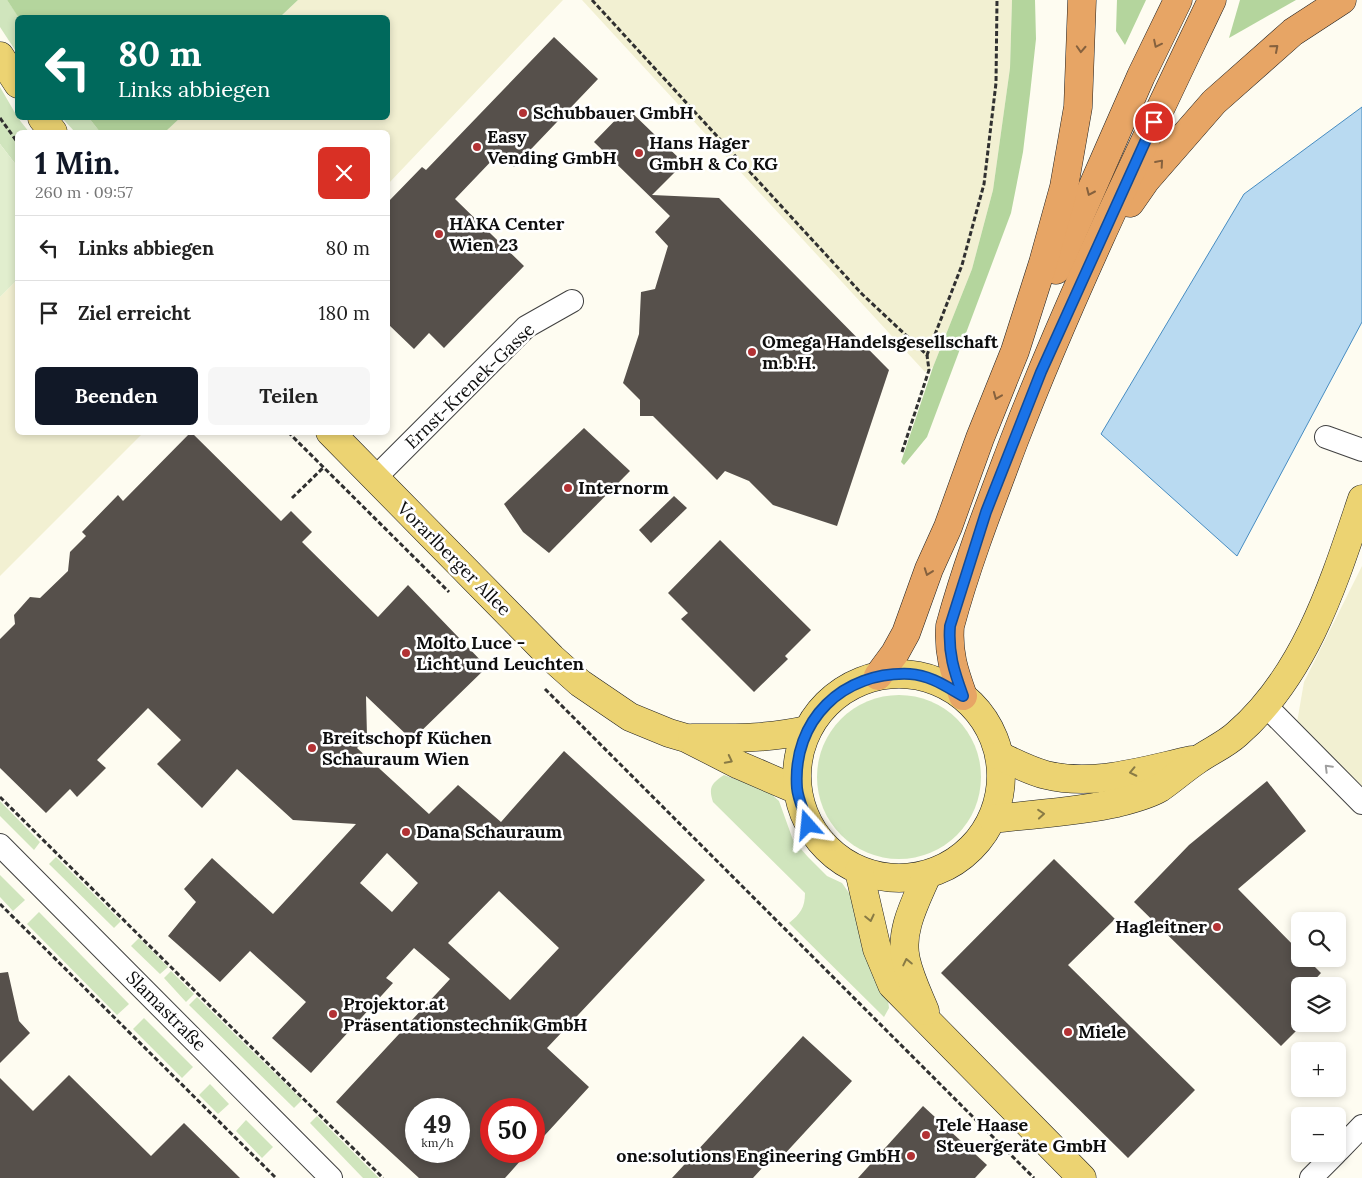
<!DOCTYPE html>
<html lang="de">
<head>
<meta charset="utf-8">
<style>
	body { margin:0; font-family:Lora,serif; background:#f6f6f6; color:#222; height:100vh; display:flex; flex-direction:column; font-size:19px; white-space:nowrap }
	* { box-sizing:border-box; margin:0 }
	p { font-size:16px; color:#767676 }
	.icon { flex:none; width:28px; height:28px; fill:none; stroke:currentColor; stroke-width:2; stroke-linecap:round; stroke-linejoin:round }
	.map { position:relative; flex:1; overflow:hidden }
	.side { position:absolute; left:15px; top:130px; width:375px; height:305px; display:flex; flex-direction:column; background:#fff; border-radius:8px; box-shadow:0 2px 8px #0003 }
	.side>* { flex:none }
	.hud { position:absolute; left:15px; top:15px; width:375px; height:105px; border-radius:8px; box-shadow:0 2px 8px #0003; background:#00695c; color:#fff; overflow:hidden }
	.tools { position:absolute; left:1291px; top:912px; display:grid; gap:10px }
	.tools a { display:grid; place-items:center; width:55px; height:55px; border-radius:8px; background:#fff; box-shadow:0 2px 8px #0003; font-size:25px }
	.speed { position:absolute; left:405px; top:1098px; display:flex; gap:10px; font-size:25px; font-weight:700; text-align:center }
	.speed>* { display:grid; place-content:center; width:65px; height:65px; border-radius:50%; background:#fff; box-shadow:0 2px 8px #0003; line-height:1 }
	.speed small { font-size:12px; font-weight:400 }
	.speed .limit { border:8px solid #d22; background:#fff; color:#111 }
	.pin { position:absolute; display:grid; place-items:center; width:42px; height:42px; color:#fff; margin:-21px; border:2px solid #fff; border-radius:50%; box-shadow:0 1px 5px #0007 }
	.me { position:absolute; width:55px; margin:-28px; rotate:342deg; stroke-linejoin:round; filter:drop-shadow(0 0 4px #0008) }
	.turn { display:flex; align-items:center; gap:18px; height:105px; padding:0 20px; font-size:22px }
	.turn .icon { width:65px; height:65px; stroke-width:2.5 }
	.turn b { display:block; font-size:35px; line-height:42px }
	.round { display:grid; place-items:center; flex:none; width:52px; height:52px; border-radius:8px; background:#f6f6f6 }
	.summary { display:flex; align-items:center; justify-content:space-between; height:85px; padding:0 20px }
	h1 { font-size:30px; font-weight:700; line-height:38px; color:#111827 }
	.button { display:flex; gap:10px; margin-top:auto; padding:10px 20px }
	.button a { flex:1; height:58px; border-radius:8px; background:#111827; color:#fff; font-size:20px; font-weight:700; line-height:58px; text-align:center }
	.button a+a { background:#f6f6f6; color:#222 }
	ul { padding:0; list-style:none }
	li { display:flex; align-items:center; gap:15px; height:65px; padding:0 20px; border-top:1px solid #e0e0e0 }
	li div { flex:1 }
	li b { display:block; font-size:19px }
	li em { font-style:normal }
	.map>svg:first-child { display:block }
	.farmland { fill:#f2f0d2 }
	.green { fill:#d0e5bd }
	.forest { fill:#b4d59d }
	.pitch { fill:#e1eece }
	.water { fill:#b9daf1; stroke:#478cc1 }
	.building { fill:#56504b; fill-rule:evenodd }
	.lines { fill:none; stroke-linecap:round; stroke-linejoin:round }
	.minor-casing { stroke:#414141; stroke-width:24 }
	.major-casing { stroke:#1f1f1f; stroke-width:29 }
	.highway-casing { stroke:#1f1f1f; stroke-width:29 }
	.path { stroke:#303030; stroke-width:3; stroke-dasharray:5 2.5; stroke-linecap:butt }
	.minor { stroke:#fff; stroke-width:22 }
	.major { stroke:#ecd372; stroke-width:28 }
	.highway { stroke:#e7a565; stroke-width:28 }
	.oneway { stroke:#85613e }
	.oneway2 { stroke:#887a45 }
	.oneway3 { stroke:#9f9f9f }
	.route-casing { stroke:#114b97; stroke-width:12 }
	.route { stroke:#1a73e8; stroke-width:9 }
	.poi-dot { fill:#b23234; stroke:#fff; stroke-width:2 }
	.labels { text-anchor:middle; stroke-width:5; stroke-linejoin:round; paint-order:stroke }
	.poi-label { font-size:18px; font-weight:bold; fill:#0e0e0e; stroke:#fff; text-anchor:start }
	.street-label { font-size:18px; fill:#0e0e0e; stroke:#fff }
</style>
</head>
<body>
<div class="map">
<svg width="1362" height="1178" viewBox="0 0 1362 1178">
	<rect width="100%" height="100%" fill="#fefcf1"/>
	<g class="farmland">
		<path d="M298,0H563L388,184V132H165L180,118H388V18L280,17Z"/>
		<path d="M582,0H1012L1010,68L993,190L972,269L933,367L925,372Z"/>
		<path d="M17,280L18,432L143,433L0,576V297Z"/>
		<path d="M1362,566V794L1296,728L1304,682Z"/>
	</g>
	<g class="green">
		<path d="M0,0H7L19,17L18,18L17,53L0,27Z"/>
		<path d="M0,87L18,118L29,132H18L17,166L0,144Z"/>
		<path d="M62,118H89L100,132H75Z"/>
		<circle cx="899" cy="777" r="82"/>
		<path d="M724,775L768,791L779,801L793,840L808,857L827,876L842,883L854,900L888,1000L889,1008L884,1017L789,923C800,914 805,908 805,893L713,802C708,787 712,783 724,775Z"/>
		<path d="M0,801L40,842L34,850L0,816Z"/>
		<path d="M56,857L121,921L114,928L49,864Z"/>
		<path d="M0,875L25,900L13,911L0,897Z"/>
		<path d="M39,912L129,1004L117,1015L27,924Z"/>
		<path d="M139,938L168,967L160,974L131,946Z"/>
		<path d="M171,971L194,994L186,1002L164,978Z"/>
		<path d="M197,997L302,1100L294,1108L189,1005Z"/>
		<path d="M144,1018L193,1067L182,1078L133,1029Z"/>
		<path d="M210,1084L229,1104L218,1114L199,1095Z"/>
		<path d="M317,1116L379,1178H363L310,1123Z"/>
		<path d="M246,1120L273,1147L262,1158L236,1131Z"/>
	</g>
	<g class="forest">
		<path d="M7,0H298L280,17L19,18Z"/>
		<path d="M1012,0H1035L1036,39L1030,94L1023,152L1011,213L927,437L904,465L901,462L933,367L972,269L993,190L1010,68Z"/>
		<path d="M1117,0H1146L1125,45L1116,31Z"/>
		<path d="M1240,0H1296L1229,38Z"/>
		<path d="M89,118H180L165,132H100Z"/>
	</g>
	<path class="pitch" d="M0,144L17,166V280L0,297Z"/>
	<path class="water" d="M1362,107V322L1237,556L1101,434L1244,194Z"/>
	<g class="building">
		<path d="M554,37L598,79L514,167L499,153L455,199L524,266L444,348L429,333L414,349L388,324V202L422,167L426,170Z"/>
		<path d="M627,108L684,163L652,195L719,198L889,370L837,526L773,505L749,481L725,471L717,480L653,416H640V400L623,383L639,334L641,292L655,289L668,246L655,232L670,216L594,142Z"/>
		<path d="M584,428L630,471L549,553L523,532L504,504Z"/>
		<path d="M191,432L281,521L291,511L312,532L302,542L378,617L408,585L487,667L412,740L366,696L367,736L357,748L429,814L458,785L501,822L564,751L705,880L547,1048L589,1087L534,1147V1109H491V1151H529L505,1178H419L336,1102L450,979L414,948L386,978L393,983L311,1073L272,1038L306,1002L250,951L220,982L168,936L196,902L184,889L212,858L273,914L356,824L293,820L237,769L202,808L157,764L181,740L148,708L97,760L106,768L77,797L70,789L46,813L0,768V639L15,624L14,615L30,597L40,598L68,571L70,552L86,536L82,532L118,495L123,501ZM387,853L418,883L392,912L360,883ZM499,891L559,948L510,1000L448,943ZM416,1109H459V1151H416Z"/>
		<path d="M674,496L687,508L651,543L639,530Z"/>
		<path d="M720,540L811,630L785,656L788,659L754,692L681,619L688,613L668,593Z"/>
		<path d="M1267,781L1306,831L1238,889L1300,952V959H1307L1321,973L1309,986H1300V1027L1281,1046L1134,902L1189,845Z"/>
		<path d="M1054,859L1115,919L1068,965L1195,1090L1128,1158L941,973Z"/>
		<path d="M8,972L19,1021L30,1033L0,1063V973Z"/>
		<path d="M803,1036L852,1081L781,1158L776,1153L753,1178H672Z"/>
		<path d="M69,1075L151,1156L184,1123L240,1178H0V1078L33,1111Z"/>
		<path d="M923,1106L987,1165L975,1178H858Z"/>
	</g>
	<g class="lines">
		<g class="minor-casing">
			<g id="minor">
				<path d="M1326,437L1362,450"/>
				<path d="M374,479L526,327L572,301"/>
				<path d="M1265,705L1362,803"/>
				<path d="M0,845L331,1178"/>
				<path d="M1338,1151L1362,1126"/>
				<path d="M1311,1178L1335,1154"/>
			</g>
		</g>
		<g class="major-casing">
			<g id="major">
				<path d="M0,56L18,84"/>
				<path d="M42,118L53,132"/>
				<path d="M330,432L552,658L580,683L630,717L669,733L686,738L739,765L797,790"/>
				<circle cx="899" cy="776" r="102"/>
				<path d="M692,738C733,738 767,739 807,730"/>
				<path d="M1000,756C1015,763 1030,771 1046,775C1094,787 1145,770 1192,760"/>
				<path d="M993,819C1034,814 1076,812 1117,803C1129,800 1150,794 1160,788C1172,780 1184,769 1196,761C1210,751 1225,745 1237,734C1306,674 1334,582 1362,499"/>
				<path d="M859,871L877,949L892,985L1082,1178"/>
				<path d="M925,1011C918,994 910,978 906,960C899,931 916,901 927,875"/>
			</g>
		</g>
		<g class="highway-casing">
			<g id="highway">
				<path d="M1130,203L1146,180L1214,102L1293,32L1342,0"/>
				<path d="M1056,270L1141,76L1178,0"/>
				<path d="M878,676L895,653L906,633L929,569L948,527L980,438L1015,351L1043,263L1064,187L1078,107L1082,0"/>
				<path d="M963,696C954,671 948,653 950,626C967,563 991,502 1014,441C1072,291 1143,145 1212,0"/>
			</g>
		</g>
		<g class="path">
			<path d="M592,0L862,294L927,355L962,265L984,184L996,83L997,0"/>
			<path d="M0,118L18,143"/>
			<path d="M288,432L449,592"/>
			<path d="M902,452L929,370L927,355"/>
			<path d="M292,498L324,467"/>
			<path d="M545,689L1034,1178"/>
			<path d="M0,797L383,1178"/>
			<path d="M0,904L276,1178"/>
		</g>
		<use href="#minor" class="minor"/>
		<use href="#major" class="major"/>
		<use href="#highway" class="highway"/>
	</g>
	<defs><path id="oneway-chevron" d="M-2-3.5L2.5 0L-2 3.5" fill="none" stroke-width="1.6" stroke-linecap="round" stroke-linejoin="round" transform="scale(1.25)"/></defs>
	<g class="oneway">
		<use href="#oneway-chevron" transform="translate(1157 44) rotate(116)"/>
		<use href="#oneway-chevron" transform="translate(1275 48) rotate(-41)"/>
		<use href="#oneway-chevron" transform="translate(1081 49) rotate(93)"/>
		<use href="#oneway-chevron" transform="translate(1160 163) rotate(-49)"/>
		<use href="#oneway-chevron" transform="translate(1090 192) rotate(114)"/>
		<use href="#oneway-chevron" transform="translate(997 396) rotate(112)"/>
		<use href="#oneway-chevron" transform="translate(928 572) rotate(110)"/>
	</g>
	<g class="oneway2">
		<use href="#oneway-chevron" transform="translate(729 760) rotate(27)"/>
		<use href="#oneway-chevron" transform="translate(1133 772) rotate(168)"/>
		<use href="#oneway-chevron" transform="translate(1041 814) rotate(-5)"/>
		<use href="#oneway-chevron" transform="translate(870 918) rotate(77)"/>
		<use href="#oneway-chevron" transform="translate(907 962) rotate(-102)"/>
	</g>
	<use class="oneway3" href="#oneway-chevron" transform="translate(1328 768) rotate(-135)"/>
	<g class="lines">
		<g class="route-casing">
			<path id="route" d="M808,825C805,813 798,800 797,788C792,720 843,671 910,674C930,675 947,687 963,696C954,671 948,653 950,626L986,512L1041,372L1154,122"/>
		</g>
		<use href="#route" class="route"/>
	</g>
	<g class="poi-dot">
		<circle cx="523" cy="113" r="5"/>
		<circle cx="477" cy="147" r="5"/>
		<circle cx="639" cy="153" r="5"/>
		<circle cx="439" cy="234" r="5"/>
		<circle cx="752" cy="352" r="5"/>
		<circle cx="568" cy="488" r="5"/>
		<circle cx="406" cy="653" r="5"/>
		<circle cx="312" cy="748" r="5"/>
		<circle cx="406" cy="832" r="5"/>
		<circle cx="1217" cy="927" r="5"/>
		<circle cx="333" cy="1014" r="5"/>
		<circle cx="1068" cy="1032" r="5"/>
		<circle cx="926" cy="1135" r="5"/>
		<circle cx="911" cy="1156" r="5"/>
	</g>
	<g class="labels">
		<g class="poi-label">
			<text x="533" y="119">Schubbauer GmbH</text>
			<text x="487" y="143">Easy<tspan x="487" dy="21">Vending GmbH</tspan></text>
			<text x="649" y="149">Hans Hager<tspan x="649" dy="21">GmbH &amp; Co KG</tspan></text>
			<text x="449" y="230">HAKA Center<tspan x="449" dy="21">Wien 23</tspan></text>
			<text x="762" y="348">Omega Handelsgesellschaft<tspan x="762" dy="21">m.b.H.</tspan></text>
			<text x="578" y="494">Internorm</text>
			<text x="416" y="649">Molto Luce -<tspan x="416" dy="21">Licht und Leuchten</tspan></text>
			<text x="322" y="744">Breitschopf Küchen<tspan x="322" dy="21">Schauraum Wien</tspan></text>
			<text x="416" y="838">Dana Schauraum</text>
			<text x="1207" y="933" text-anchor="end">Hagleitner</text>
			<text x="343" y="1010">Projektor.at<tspan x="343" dy="21">Präsentationstechnik GmbH</tspan></text>
			<text x="1078" y="1038">Miele</text>
			<text x="936" y="1131">Tele Haase<tspan x="936" dy="21">Steuergeräte GmbH</tspan></text>
			<text x="901" y="1162" text-anchor="end">one:solutions Engineering GmbH</text>
		</g>
		<g class="street-label">
			<text transform="translate(470 386) rotate(-44)" y="6">Ernst-Krenek-Gasse</text>
			<text transform="translate(454 559) rotate(45)" y="6">Vorarlberger Allee</text>
			<text transform="translate(166 1011) rotate(45)" y="6">Slamastraße</text>
		</g>
	</g>
</svg>
<div class="tools">
<a><svg class="icon" aria-label="search" viewBox="0 0 24 24"><circle cx="10" cy="10" r="6"/><path d="M15 15l6 6"/></svg></a>
<a><svg class="icon" aria-label="layers" viewBox="0 0 24 24"><path d="M12 4l9 5-9 5-9-5zM3 14l9 5 9-5"/></svg></a>
<a>+</a>
<a>−</a>
</div>
<div class="speed"><div>49<small>km/h</small></div><div class="limit">50</div></div>
<div class="pin" style="left:1154px;top:122px;background:#d93025"><svg class="icon" aria-label="arrive" viewBox="0 0 24 24"><path d="M6 21V4h12l-3 4 3 4H6"/></svg></div>
<svg class="me" style="left:808px;top:825px" viewBox="-20 -20 40 40"><path d="M0-17L14 15 0 8-14 15z" fill="#1a73e8" stroke="#fff" stroke-width="4"/></svg>
<div class="hud">
<div class="turn"><svg class="icon" aria-label="left" viewBox="0 0 24 24"><path d="M17 20v-9H6M10 6l-5 5 5 5"/></svg><div><b>80 m</b>Links abbiegen</div></div>
</div>
<section class="side">
<div class="summary"><div><h1>1 Min.</h1><p>260 m · 09:57</p></div><a class="round" style="background:#d93025;color:#fff"><svg class="icon" aria-label="close" viewBox="0 0 24 24"><path d="M6 6l12 12M18 6L6 18"/></svg></a></div>
<ul>
<li><svg class="icon" aria-label="left" viewBox="0 0 24 24"><path d="M17 20v-9H6M10 6l-5 5 5 5"/></svg><div><b>Links abbiegen</b></div><em>80 m</em></li>
<li><svg class="icon" aria-label="arrive" viewBox="0 0 24 24"><path d="M6 21V4h12l-3 4 3 4H6"/></svg><div><b>Ziel erreicht</b></div><em>180 m</em></li>
</ul>
<div class="button"><a>Beenden</a><a>Teilen</a></div>
</section>
</div>
</body>
</html>
